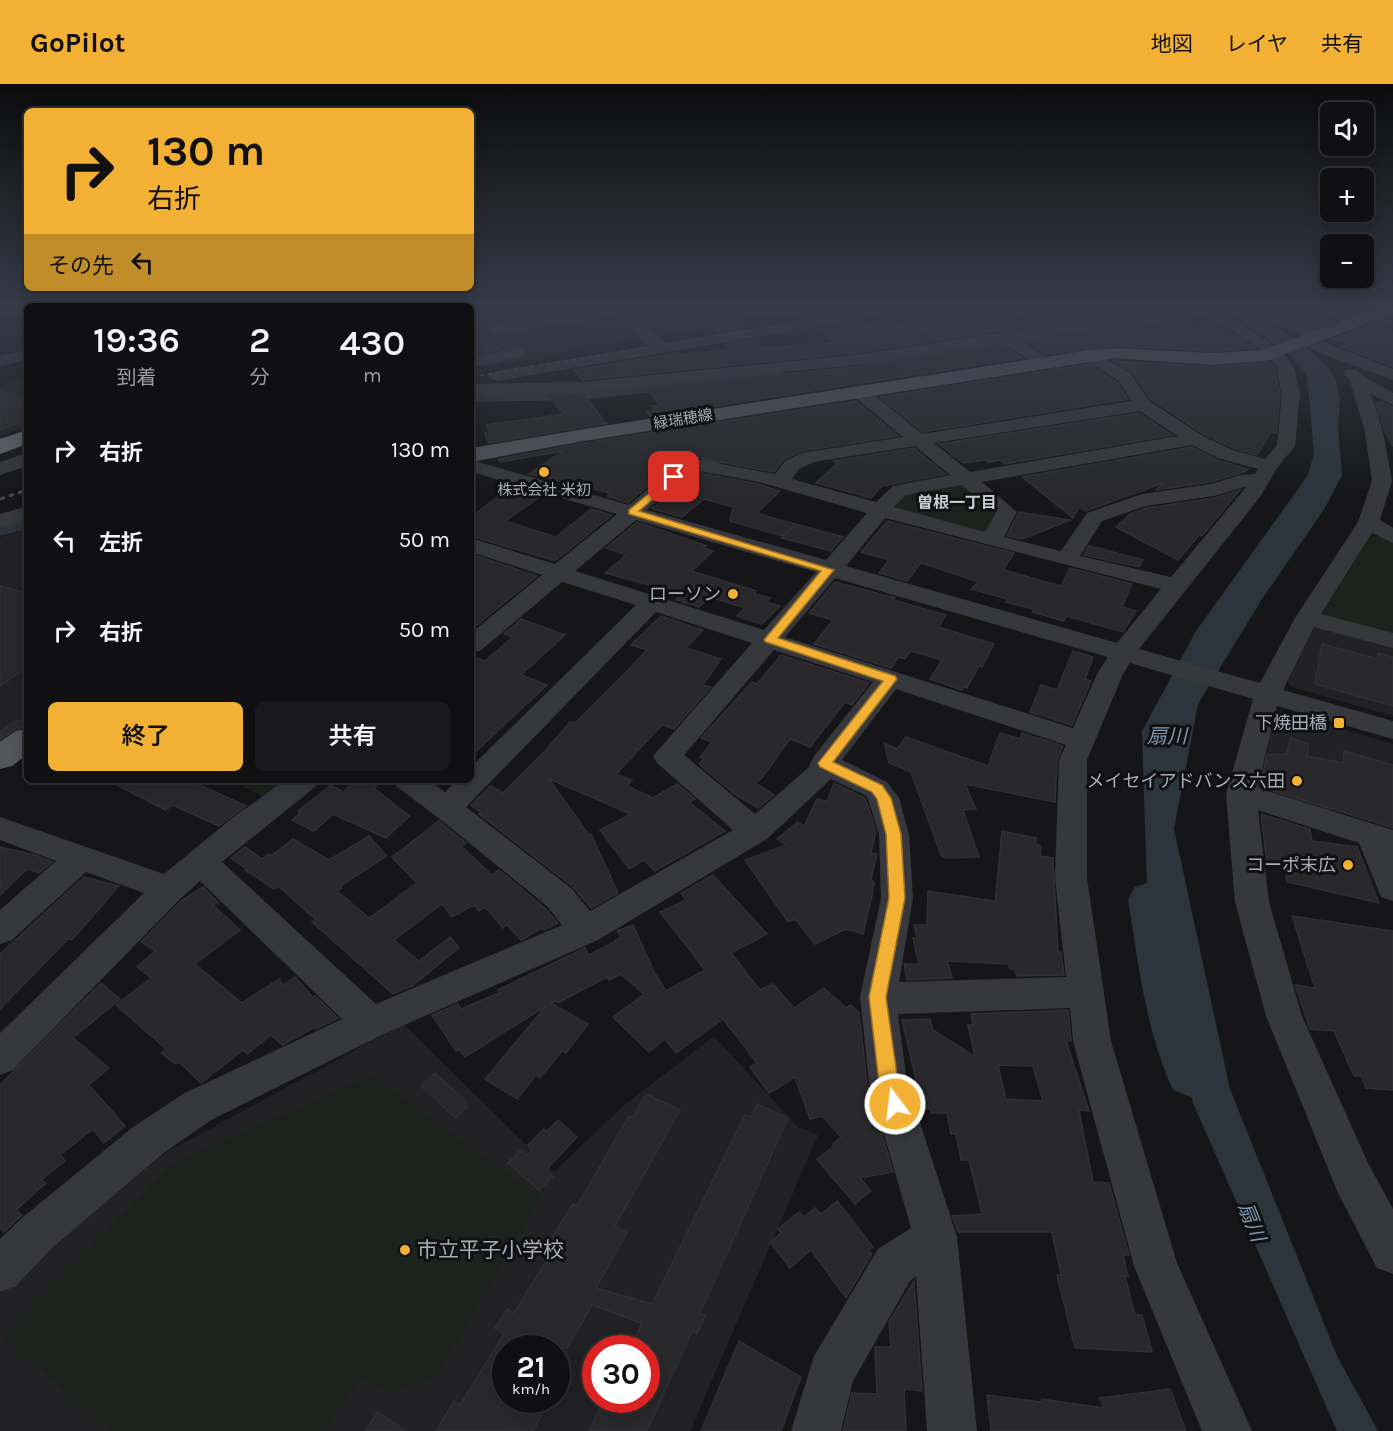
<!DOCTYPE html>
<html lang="ja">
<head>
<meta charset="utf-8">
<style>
	body { margin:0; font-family:Karla,"Noto Sans JP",sans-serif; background:#19191b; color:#f1f3f6; height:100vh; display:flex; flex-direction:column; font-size:22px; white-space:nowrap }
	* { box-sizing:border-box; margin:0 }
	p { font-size:20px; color:#9c9d9f }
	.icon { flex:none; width:33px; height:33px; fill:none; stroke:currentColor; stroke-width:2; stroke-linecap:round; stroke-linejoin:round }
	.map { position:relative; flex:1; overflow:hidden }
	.drawer { position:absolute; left:24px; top:219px; width:450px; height:480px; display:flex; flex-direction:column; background:#101012; border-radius:9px; box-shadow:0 3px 15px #0003,0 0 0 2px #303032 }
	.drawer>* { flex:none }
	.hud { position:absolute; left:24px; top:24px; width:450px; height:183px; border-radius:9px; box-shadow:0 3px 15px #0003,0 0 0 2px #303032; background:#f2b134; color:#111; overflow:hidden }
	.buttons { position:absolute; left:1320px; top:18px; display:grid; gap:12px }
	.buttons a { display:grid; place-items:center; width:54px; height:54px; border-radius:9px; background:#101012; box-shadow:0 3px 15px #0003,0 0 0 2px #303032; font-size:30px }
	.speed { position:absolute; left:492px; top:1251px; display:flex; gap:12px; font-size:30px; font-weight:700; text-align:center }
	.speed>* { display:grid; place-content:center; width:78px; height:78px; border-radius:50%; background:#101012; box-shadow:0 3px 15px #0003,0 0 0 2px #303032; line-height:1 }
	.speed small { font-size:15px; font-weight:400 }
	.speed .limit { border:9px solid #d22; background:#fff; color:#111 }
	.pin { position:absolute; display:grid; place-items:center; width:51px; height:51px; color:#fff; margin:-26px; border-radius:12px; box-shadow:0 3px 9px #0006 }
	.me { position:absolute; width:66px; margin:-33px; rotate:345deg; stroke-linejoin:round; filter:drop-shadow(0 0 4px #0008) }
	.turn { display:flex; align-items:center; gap:21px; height:126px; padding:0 24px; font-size:27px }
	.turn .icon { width:78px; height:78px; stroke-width:2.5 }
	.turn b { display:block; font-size:42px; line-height:51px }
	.then { display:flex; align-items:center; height:57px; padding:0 24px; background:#0003; gap:12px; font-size:22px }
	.eta { display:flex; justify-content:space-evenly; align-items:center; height:102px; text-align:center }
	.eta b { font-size:36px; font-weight:600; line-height:42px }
	.button { display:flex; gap:12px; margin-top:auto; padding:12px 24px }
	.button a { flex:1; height:69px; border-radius:9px; background:#f2b134; color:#111; font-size:24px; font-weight:600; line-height:69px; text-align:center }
	.button a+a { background:#19191b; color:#f1f3f6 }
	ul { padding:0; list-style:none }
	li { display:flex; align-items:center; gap:18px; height:90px; padding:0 24px }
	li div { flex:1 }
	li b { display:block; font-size:22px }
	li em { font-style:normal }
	header { display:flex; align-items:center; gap:36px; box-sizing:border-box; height:84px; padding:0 30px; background:#f2b134; color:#111 }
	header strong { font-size:28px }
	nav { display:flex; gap:33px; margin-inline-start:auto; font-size:21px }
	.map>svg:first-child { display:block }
	.built { fill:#222225; fill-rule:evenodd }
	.green { fill:#1c231d }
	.water { fill:#2c353c }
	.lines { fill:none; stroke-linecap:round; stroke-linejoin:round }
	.stream { stroke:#2c353c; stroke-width:4.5 }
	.river { fill:#2c353c; fill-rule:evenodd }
	.building { fill:#29292c; stroke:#303034; stroke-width:1.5; fill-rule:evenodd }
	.minor { fill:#37383d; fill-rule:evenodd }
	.major { fill:#53555c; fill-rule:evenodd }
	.highway { fill:#63666e; fill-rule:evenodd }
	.rail-far1 { stroke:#4a4c52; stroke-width:2; stroke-dasharray:4.5 4; stroke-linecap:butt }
	.rail { stroke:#4a4c52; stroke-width:3; stroke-dasharray:5 4.5; stroke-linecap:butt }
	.route { fill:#f2b134; stroke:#9d7322; stroke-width:1.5 }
	.poi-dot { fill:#f2b134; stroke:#111113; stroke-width:2 }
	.labels { text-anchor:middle; stroke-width:6; stroke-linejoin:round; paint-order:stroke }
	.far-street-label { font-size:15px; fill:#a8adb8; stroke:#111113 }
	.far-poi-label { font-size:15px; fill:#a8adb8; stroke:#111113 }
	.far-neighbourhood-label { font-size:16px; font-weight:bold; fill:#c9ccd4; stroke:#111113 }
	.poi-label { font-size:18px; fill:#a8adb8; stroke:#111113; text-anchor:end }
	.water-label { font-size:20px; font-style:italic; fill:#7f9bb3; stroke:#111113 }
	.near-poi-label { font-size:21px; fill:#a8adb8; stroke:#111113; text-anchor:start }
</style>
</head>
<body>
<header>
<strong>GoPilot</strong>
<nav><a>地図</a><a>レイヤ</a><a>共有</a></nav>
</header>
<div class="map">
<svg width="1393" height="1347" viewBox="0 0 1393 1347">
	<rect width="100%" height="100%" fill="#161618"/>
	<g class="built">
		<path d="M471,226H695L714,243L471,285Z"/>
		<path d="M16,295H27V341L0,352V304Z"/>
		<path d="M27,445V640L0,659V453Z"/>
		<path d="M1321,542L1393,561V632L1292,603L1286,596L1314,544Z"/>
		<path d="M1273,625L1393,660V708L1335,692L1329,731L1260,709L1252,701Z"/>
		<path d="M403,940L554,1088L623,1022L714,952L797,1042L818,1051L690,1347H0V1210L85,1122L160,1072ZM506,1264H556V1316H506ZM596,1264H646V1316H596Z"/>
	</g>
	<g class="green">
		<path d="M960,399L998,428L990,447L984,448L898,425L896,421L907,408Z"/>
		<path d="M1371,452L1383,453L1393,459V552L1321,531Z"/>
		<path d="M230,696H288L266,714Z"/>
		<path d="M372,992L540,1113L436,1293L391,1308L360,1295L324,1347H111L4,1254L173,1079Z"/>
	</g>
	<path class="water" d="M1235,226H1249L1308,264L1328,283L1335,294L1340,315L1338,344L1342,391L1325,424L1262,515L1198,620L1174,745L1230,1005L1337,1272L1378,1347H1337L1193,1019L1147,803L1142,647L1196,547L1308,391L1314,369L1307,291L1293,273L1235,232Z"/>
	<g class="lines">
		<path class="stream" d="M703,377H726"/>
		<g class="river">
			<path d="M1173,226H1215L1213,230L1206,232L1125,247L1118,245L1115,241L1118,237Z"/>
			<path d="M1048,245L1055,247L1058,251L1055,255L870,283L863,281L859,277L863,273L870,271Z"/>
			<path d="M771,283L779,284L782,289L779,294L579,316L471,318V304L579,302Z"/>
			<path d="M27,428V445L0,452V435Z"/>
			<path d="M1150,798L1165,803L1172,815L1187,898L1216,990L1209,1006L1191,1013L1173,1006C1146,947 1138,879 1128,815L1135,803Z"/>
		</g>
	</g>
	<g class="building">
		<path d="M699,226H731L745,243L716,248Z"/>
		<path d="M788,226H849L800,235Z"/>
		<path d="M909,226H1003L996,228L993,233L927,237L872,236L893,232Z"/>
		<path d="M1044,226H1148L1016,244L1014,238L1041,231Z"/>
		<path d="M1290,226H1314L1317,232L1335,237L1317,244L1289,231Z"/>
		<path d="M1387,235L1392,236L1384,239L1389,240L1378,244L1393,249V283L1340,262L1349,260L1333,255Z"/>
		<path d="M1176,236L1195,244L1217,243L1226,250H1233L1254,264L1212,267L1114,262L1047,270L1024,256L1148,241Z"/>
		<path d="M859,238V243L867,247L927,249L997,245L998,247L855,269L582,296L574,286L678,269L680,271L729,265L725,261L756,255L763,264L836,259L816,245Z"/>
		<path d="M471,247L504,262L471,272Z"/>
		<path d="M999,260L1023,274L650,332L647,328L654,327L652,322L660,321L646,304L855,283Z"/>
		<path d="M1112,277L1212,283L1270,278L1274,282L1280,310L1276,349L1271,348L1257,371L1233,364L1202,349L1151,315L1132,288Z"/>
		<path d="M1089,280L1116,298L1128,315L923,348L880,313Z"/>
		<path d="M0,306L27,315V335L0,346Z"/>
		<path d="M584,310L606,339H608L489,359L486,354L485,349L490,348L486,341L564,330L548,311Z"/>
		<path d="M856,317L898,352L802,367L784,375L774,388L689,372L682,374L628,419L607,412L611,409L529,390L563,367L500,378L498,375L584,359Z"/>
		<path d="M1383,318L1393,323V362L1385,348L1376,319Z"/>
		<path d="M1139,329L1172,351L1005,380L1001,376L988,378L986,376L963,379L939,360Z"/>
		<path d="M1192,363L1217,376L1248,385L1244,388L1210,398L1156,406L1163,399L1086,427L1079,423L1073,434L1022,393Z"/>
		<path d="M914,364L945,390L882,402L871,414L816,399L838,378L833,377Z"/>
		<path d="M695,388L758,400L780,407L757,429L795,440L782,452L730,437L733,423L704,415L682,433L652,425Z"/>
		<path d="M512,402L542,411L505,437L556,453L591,425L612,431L555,477L471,452V433Z"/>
		<path d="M1240,406L1202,452L1199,451L1178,476L1116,443L1130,430L1147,424L1214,414Z"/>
		<path d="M1019,428L1070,436L1023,455L1007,452Z"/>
		<path d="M887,437L1014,469L1003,486L1061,502L1070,484L1132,500L1122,523L1136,527L1123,548L1066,532L1064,537L1032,528L1033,525L1006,518L1008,515L971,505L979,498L921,479L907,497L879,489L889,476L861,468Z"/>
		<path d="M637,438L707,462L704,464L713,467L692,487L756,507L754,510L770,514L767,518L780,522L762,540L737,532L745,524L710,513L699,523L676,516L682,510L605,489L626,471L606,464Z"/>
		<path d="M795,440L843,453L831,467L782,454Z"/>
		<path d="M1089,462L1098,464L1143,476L1139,483L1084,471Z"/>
		<path d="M471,470L537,492L477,541L471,539V510L476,506L471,505Z"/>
		<path d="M835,498L895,514L893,516L946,531L938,543L994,560L982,583L979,582L967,604L964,603L962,606L930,595L942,576L911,567L905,575L898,573L891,584L814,560L833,536L809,529Z"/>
		<path d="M0,502L27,509V583L0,602Z"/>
		<path d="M661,532L703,546L686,564L721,575L703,601L711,603L674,645L662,641L616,690L632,696L627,702L653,714L677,700L695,715L689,718L725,747L655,787L644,776L629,785L600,746L631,730L549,695L589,751L591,750L618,809L591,824L572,802L479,730L482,729L471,721L491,702L503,709L547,665L570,638L575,639L622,592L647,566L631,561Z"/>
		<path d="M521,535L565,551L521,591L547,601L471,672V572L485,577L513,553L504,550Z"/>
		<path d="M1322,560L1378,575V569L1393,573V622L1315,600Z"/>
		<path d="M1073,567L1093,573L1085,595L1091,597L1072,641L1030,628L1041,601L1057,606Z"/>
		<path d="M781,571L869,599L852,621L845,618L810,663L790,655L762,694L755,699L774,711L758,724L734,710L699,680L704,674L700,673L712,658L701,654L752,598L757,600Z"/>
		<path d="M16,636L27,639V642L15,645L0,655V648Z"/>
		<path d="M1000,649L1020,655L1022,649L1063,662L1057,676L1055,718L965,700L976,725L963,726L979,773L946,774L941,771L911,688L889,679L884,659L897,665L906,653L988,682Z"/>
		<path d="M1290,654L1309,660L1307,672L1343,679L1344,667L1393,681V744L1271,706L1262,695L1267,671L1287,670Z"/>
		<path d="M107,696H189L246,722L219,742L172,721L166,726Z"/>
		<path d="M357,696H384L374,704L409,732L386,754L333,730L314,747L292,736L301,728L298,727L331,701L343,708Z"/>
		<path d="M834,699L865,714L876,746L871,769L877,770L871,795L874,799L872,812L863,850L846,845L815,860L795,835L788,838L745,776L786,761L777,755L798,738L804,742L817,715L827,717Z"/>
		<path d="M1261,730L1310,745L1312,757L1357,763L1379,819L1287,798L1285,784L1267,779Z"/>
		<path d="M439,737L466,759L461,762L492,791L499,786L545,824L558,839L544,846L542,844L521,856L507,841L503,844L485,823L479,827L474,821L452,833L442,820L394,856L419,877L450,853L459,864L412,902L393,910L312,838L315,835L278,802L274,805L245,786L247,785L231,774L245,763L262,775L268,770L271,772L293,755L329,776L369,752L387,772L340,802L342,804L337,807L369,834L417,799L392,773Z"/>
		<path d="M1002,747L1036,754L1035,760L1041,762L1040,772L1053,774L1058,868H1061L1064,891L1017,892L1014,885H1010L1008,880L947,877L952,894L907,896L904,880H919L913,854H917L914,841H927L928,807L994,817L995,820Z"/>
		<path d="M0,763L35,771L52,778L39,789L27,785L0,811Z"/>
		<path d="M713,791L767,850L731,869L760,906L773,900L794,924L824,904L846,924L851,921L859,929L867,999L893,1088L860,1094L871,1107L855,1120L817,1075L834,1062L833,1060L841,1053L822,1032L810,1035L795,993L769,1009L750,983L757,979L723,935L676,969L665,955L649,968L613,933L644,910L621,890L609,896L607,893L558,919L555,917L551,919L588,940L566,969L562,967L540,994L536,991L517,1015L485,995L546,922L465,973L459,965L456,967L432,931L458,920L461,925L499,909L498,906L585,864L589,871L616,857L615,856L621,854L617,847L633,841L654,888L666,907L705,886L660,828L686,816L681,809Z"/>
		<path d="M84,793L119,802L72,856L68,855L0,925V870Z"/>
		<path d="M203,803L218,818L213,821L240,846L195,880L242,919L279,895L283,901L295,893L313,913L315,912L338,934L316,945L315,943L282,961L271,951L247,970L243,966L201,999L179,978L176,980L161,969L166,965L116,921L151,894L137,883L155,867L141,858L182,816Z"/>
		<path d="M1292,832L1393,847V1006L1366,1004L1361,992H1354L1334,947L1310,945L1295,901L1315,904Z"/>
		<path d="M101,899L120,915L73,954L109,984L89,1001L125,1042L104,1059L93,1045L60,1071L65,1077L41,1096L46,1099L16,1126L22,1131L4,1148L0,1144V1001Z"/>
		<path d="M1068,926L1071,957H1066L1089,1027L1079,1026L1093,1098L1109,1099L1129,1171H1123L1128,1192H1125L1135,1231H1142L1152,1268L1075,1264L1057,1191H1061L1052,1148H958L952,1132L982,1130L969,1076H961L956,1050H951L947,1029H931L930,1025H925L922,1009H919L902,936L930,935L933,946L975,973L968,941H973L971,930ZM998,981L1033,982L1043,1017L1006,1015Z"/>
		<path d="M435,989L466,1017V1024L456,1034L421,1002Z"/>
		<path d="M646,1010L680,1026L615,1142L627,1149L596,1204L652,1220L745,1031L751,1033L757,1020L788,1034L700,1229L705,1232L697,1250L692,1247L647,1347H589L604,1316H646V1264H630L642,1239L592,1221L567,1264H506V1316H527L544,1326L533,1347H436L454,1317L460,1321L504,1250L495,1244L507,1225L514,1229L548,1174L542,1170L573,1120L577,1122L629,1032L633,1033Z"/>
		<path d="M558,1036L577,1053L546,1086L553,1092L539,1106L508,1079L521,1066L527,1071L532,1067L528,1061L544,1045L546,1048Z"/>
		<path d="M837,1117L873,1163L869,1166L872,1170L846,1214L811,1166L790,1184L770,1158L781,1149L778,1145L799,1128L804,1133L815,1124L821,1130Z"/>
		<path d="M914,1197L922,1307L904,1305L906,1347H843L852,1309L877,1310L875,1263H891L889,1238Z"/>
		<path d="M739,1257L801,1293L781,1347H701Z"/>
		<path d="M1170,1305L1186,1347H991L987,1311L1042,1318V1315L1104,1324L1100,1314Z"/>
		<path d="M378,1328L406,1347H365Z"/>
	</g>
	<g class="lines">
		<g class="minor">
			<path d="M594,226H627L665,259L865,226H900L893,230L496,297L488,292L496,287L649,262L616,232L496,250L488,245L496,240Z"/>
			<path d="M1013,226H1042L1040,229L1011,236L1015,246L1167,226H1207L1231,233L1268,258L1289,276L1295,287L1300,310L1295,362L1277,384L1260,413L1139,565L1260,599L1295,534L1358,438L1372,397L1365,348L1350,297L1343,289L1345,286H1357L1364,292L1393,309V321L1371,310L1383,348L1392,397L1380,436L1393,444V459L1372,449L1321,530L1393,549V564L1314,543L1283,606L1393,637V655L1277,622L1257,704L1393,746V817L1381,813L1359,759L1258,726L1269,818L1302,932L1368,1079L1393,1125V1190L1377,1184L1338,1109L1266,932L1235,818L1226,710L1253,615L1130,579L1123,590L1087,676V794L1111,957L1177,1179L1252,1347H1202L1134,1182L1073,957L1070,924L898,930L907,998L957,1153L977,1347H927L916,1192L910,1197L853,1297L841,1347H791L814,1272L878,1165L911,1144L869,998L860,913L881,814L879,750L867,712L831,695L767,755L598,856L384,950L211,1036L161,1071L53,1163L16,1202L0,1208V1155L23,1133L133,1043L183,1010L342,935L200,797L181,814L13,986L0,991V949L144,809L86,788L12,856L0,860V826L56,777L0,756V733L164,790L231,735L285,696H320L315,703L222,778L376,920L562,841L547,822L436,732L397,703L392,696H428L445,708L457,696H471V683L636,521L562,498L480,567L471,569V549L542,491L471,468V454L555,480L617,430L471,388V376L629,421L683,376L690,374L775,390L785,377L802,369L903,353L855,313L852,309L855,305H867L922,350L1132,317L1118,296L1084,275L1082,272L1090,267L1130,289L1149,317L1201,351L1232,366L1265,375L1277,361L1282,310L1276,281L1258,264L1221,239L1184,229L1174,234L1148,239L1017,255L1052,276L1054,279L1052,282L1046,284L999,258L855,281L580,308L471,310V300L580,298L855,271L1001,249L999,243L927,247L867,245L860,241L862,238L927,239L995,235L997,230ZM1140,327L1178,352L970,388L934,359ZM1192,361L1218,374L1258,385L1255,390L1240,391L1211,400L1142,410L1087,429L1061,467L1004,453L1017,428L982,398ZM915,362L950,391L893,402L876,418L792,395L799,385L814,378ZM694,386L759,398L867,429L826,476L647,426ZM962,401L996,429L985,448L894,423L906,411ZM1247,402L1171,493L1080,472L1102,437L1146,422L1214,412ZM885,434L1161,505L1117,559L846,482ZM636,436L816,488L764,546L575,487ZM835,494L1108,573L1097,590L1073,644L785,553ZM656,528L752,559L653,672L657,679L733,746L590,827L571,804L466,723ZM774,566L873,598L814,672L808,684L755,730L684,671ZM896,605L1066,661L1059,676L1055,794L1066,893L899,898L913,814L909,750L899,714L887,698L842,676Z"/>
			<path d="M1254,226H1271L1324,249L1327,252L1324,255L1318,256L1393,285V296L1312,266L1299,256L1305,252L1268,237Z"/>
			<path d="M1336,226L1362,234L1364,237L1357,241L1318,230L1316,227Z"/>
			<path d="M519,263L525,265L527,268L525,271L471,284V274Z"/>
			<path d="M27,266V276L0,282V272Z"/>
			<path d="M27,369V382L0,391V378Z"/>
			<path d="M27,422V435L0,443V430Z"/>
		</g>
		<g class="major">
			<path d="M1372,226H1393V230L1266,277L1212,281L1114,274L1090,278L584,357L471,378V364L584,345L1090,266L1114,264L1212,269L1263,266Z"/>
			<path d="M27,644V671L12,682L0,685V658L16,647Z"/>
		</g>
		<path class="highway" d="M27,346V360L0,370V355Z"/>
		<path class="rail-far1" d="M471,293L872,226"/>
		<path class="rail" d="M0,415L27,406"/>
	</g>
	<linearGradient id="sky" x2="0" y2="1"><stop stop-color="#0c0c0d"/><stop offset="0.54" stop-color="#363c48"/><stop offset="1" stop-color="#363c48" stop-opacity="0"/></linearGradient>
	<rect width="1393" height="415" fill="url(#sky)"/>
	<path class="route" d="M671,391L679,393L639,427L834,486L778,554L895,592L897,595L833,678L882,701L891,714L901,750L905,814L886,913L898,998L904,1020L902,1027L895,1029L888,1027L879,998L869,913L889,814L886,750L877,715L872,708L820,683L818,679L883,597L766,558L764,556L821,487L629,430V426Z"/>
	<g class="poi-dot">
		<circle cx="544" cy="388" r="6"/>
		<circle cx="733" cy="510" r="6"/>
		<rect x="1333" y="633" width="12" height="12" rx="3"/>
		<circle cx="1297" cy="697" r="6"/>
		<circle cx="1348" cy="781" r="6"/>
		<circle cx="405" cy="1166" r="6"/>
	</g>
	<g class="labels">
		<g class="far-street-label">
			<text transform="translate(683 335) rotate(-9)" y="5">緑瑞穂線</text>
		</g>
		<g class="far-poi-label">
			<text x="544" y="411">株式会社 米初</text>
		</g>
		<g class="far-neighbourhood-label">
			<text x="957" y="424">曽根一丁目</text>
		</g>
		<g class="poi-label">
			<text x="721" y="516">ローソン</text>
			<text x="1327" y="645">下焼田橋</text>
			<text x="1285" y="703">メイセイアドバンス六田</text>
			<text x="1336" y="787">コーポ末広</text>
		</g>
		<g class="water-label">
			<text x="1167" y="659">扇川</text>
			<text transform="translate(1252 1138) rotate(68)" y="7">扇川</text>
		</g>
		<g class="near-poi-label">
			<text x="417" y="1173">市立平子小学校</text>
		</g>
	</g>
</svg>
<div class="buttons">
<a><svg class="icon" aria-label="sound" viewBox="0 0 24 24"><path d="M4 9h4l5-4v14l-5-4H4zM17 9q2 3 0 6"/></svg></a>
<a>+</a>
<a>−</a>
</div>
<div class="speed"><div>21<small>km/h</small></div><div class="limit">30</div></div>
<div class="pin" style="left:674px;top:393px;background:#d93025"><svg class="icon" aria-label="arrive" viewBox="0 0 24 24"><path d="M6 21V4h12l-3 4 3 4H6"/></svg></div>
<svg class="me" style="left:895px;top:1020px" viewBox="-20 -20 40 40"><circle r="17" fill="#f2b134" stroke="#fff" stroke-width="3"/><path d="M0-11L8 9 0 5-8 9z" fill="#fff"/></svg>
<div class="hud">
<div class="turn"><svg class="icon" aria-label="right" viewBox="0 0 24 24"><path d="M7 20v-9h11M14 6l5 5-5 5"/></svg><div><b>130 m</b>右折</div></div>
<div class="then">その先<svg class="icon" aria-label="left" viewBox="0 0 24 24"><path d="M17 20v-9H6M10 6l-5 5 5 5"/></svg></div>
</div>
<section class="drawer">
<div class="eta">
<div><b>19:36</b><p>到着</p></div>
<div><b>2</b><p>分</p></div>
<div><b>430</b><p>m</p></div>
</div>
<ul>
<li><svg class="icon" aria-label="right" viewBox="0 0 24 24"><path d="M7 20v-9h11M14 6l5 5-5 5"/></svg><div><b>右折</b></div><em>130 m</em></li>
<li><svg class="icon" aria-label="left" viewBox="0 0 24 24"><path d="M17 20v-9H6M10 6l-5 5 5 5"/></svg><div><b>左折</b></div><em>50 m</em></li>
<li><svg class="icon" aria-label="right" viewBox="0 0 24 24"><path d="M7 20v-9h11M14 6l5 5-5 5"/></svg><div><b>右折</b></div><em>50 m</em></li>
</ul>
<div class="button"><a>終了</a><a>共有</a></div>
</section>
</div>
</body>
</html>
